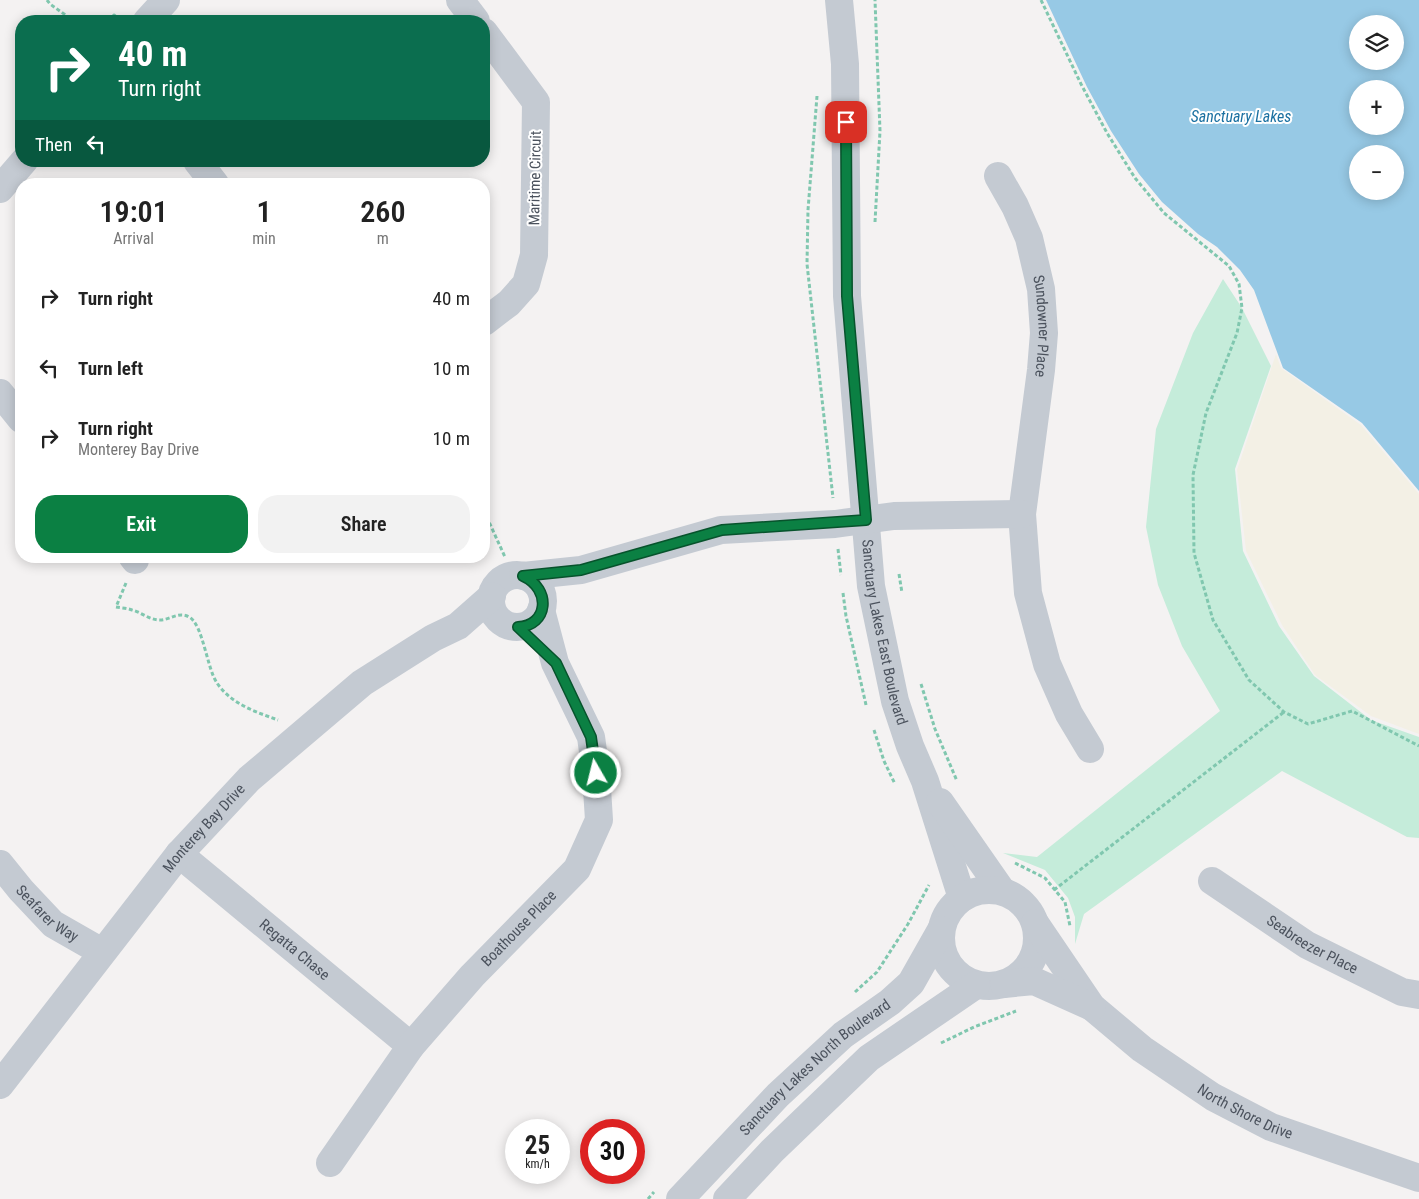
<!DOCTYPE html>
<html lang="en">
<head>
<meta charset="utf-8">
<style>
	body { margin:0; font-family:"Roboto Condensed",sans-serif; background:#f2f2f2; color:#222; height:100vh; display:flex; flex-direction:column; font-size:19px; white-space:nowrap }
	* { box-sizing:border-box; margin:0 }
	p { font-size:16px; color:#767676 }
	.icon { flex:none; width:28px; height:28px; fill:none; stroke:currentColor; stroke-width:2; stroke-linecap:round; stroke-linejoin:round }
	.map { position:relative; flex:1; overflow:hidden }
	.panel { position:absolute; left:15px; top:178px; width:475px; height:385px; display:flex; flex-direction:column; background:#fff; border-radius:20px; box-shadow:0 2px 12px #0003 }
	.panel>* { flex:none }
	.banner { position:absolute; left:15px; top:15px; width:475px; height:152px; border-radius:20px; box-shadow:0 2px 12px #0003; background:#0b6e4f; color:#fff; overflow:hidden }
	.tools { position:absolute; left:1349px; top:15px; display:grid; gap:10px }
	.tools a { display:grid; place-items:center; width:55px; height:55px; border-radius:50%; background:#fff; box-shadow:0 2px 12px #0003; font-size:25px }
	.speed { position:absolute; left:505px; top:1119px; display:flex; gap:10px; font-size:25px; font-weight:700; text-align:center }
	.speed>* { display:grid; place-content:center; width:65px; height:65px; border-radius:50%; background:#fff; box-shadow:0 2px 12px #0003; line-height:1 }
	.speed small { font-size:12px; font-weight:400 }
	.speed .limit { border:8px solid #d22; background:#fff; color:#111 }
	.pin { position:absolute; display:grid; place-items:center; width:42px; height:42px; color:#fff; margin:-21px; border-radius:10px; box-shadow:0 2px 8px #0006 }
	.me { position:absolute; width:55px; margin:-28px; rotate:352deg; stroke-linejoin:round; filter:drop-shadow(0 0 4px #0008) }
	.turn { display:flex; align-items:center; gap:18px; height:105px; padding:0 20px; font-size:22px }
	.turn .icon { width:65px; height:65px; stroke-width:2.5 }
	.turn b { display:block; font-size:35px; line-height:42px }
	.then { display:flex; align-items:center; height:48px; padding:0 20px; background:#0003; gap:10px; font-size:19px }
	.eta { display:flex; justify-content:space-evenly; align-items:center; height:85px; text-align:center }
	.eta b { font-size:30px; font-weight:600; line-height:35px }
	.primary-button { display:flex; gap:10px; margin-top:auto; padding:10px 20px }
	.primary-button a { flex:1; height:58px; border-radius:20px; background:#0b8043; color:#fff; font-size:20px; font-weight:600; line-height:58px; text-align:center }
	.primary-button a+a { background:#f2f2f2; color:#222 }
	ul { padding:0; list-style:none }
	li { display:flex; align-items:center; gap:15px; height:70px; padding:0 20px }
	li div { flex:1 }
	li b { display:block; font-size:19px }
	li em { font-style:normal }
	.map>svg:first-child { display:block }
	.green { fill:#c5ecda }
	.sand { fill:#f3f0e5 }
	.water { fill:#97c9e5; fill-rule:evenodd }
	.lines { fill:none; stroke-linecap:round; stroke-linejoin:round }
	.path { stroke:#80c7af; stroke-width:3; stroke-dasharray:4 2.5; stroke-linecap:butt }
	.minor { stroke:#c4cad2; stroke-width:28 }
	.route-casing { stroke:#07532c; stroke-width:12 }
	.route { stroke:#0b8043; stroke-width:9 }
	.labels { text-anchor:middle; stroke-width:4; stroke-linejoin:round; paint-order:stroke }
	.street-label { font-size:15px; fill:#4b525d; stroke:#fff }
	.water-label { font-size:16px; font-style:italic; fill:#1a70a1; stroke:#fff }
</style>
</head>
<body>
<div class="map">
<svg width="1419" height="1199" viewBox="0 0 1419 1199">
	<rect width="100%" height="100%" fill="#f4f2f2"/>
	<path class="green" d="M1223,279L1242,308L1271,366L1235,469L1243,551L1279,626L1314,676L1371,720L1419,737V838L1407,837L1282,771L1084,914L1075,944V917L1068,898L1045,870L1003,853L1037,857L1220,711L1182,646L1158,585L1146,527L1156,429L1193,333Z"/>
	<path class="sand" d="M1276,354L1281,368L1361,425L1419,494V734L1371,716L1315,675L1282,625L1246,551L1237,470Z"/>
	<path class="water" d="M1046,0H1419V491L1362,423L1283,368L1254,290L1240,270L1217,247L1198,234L1162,202L1139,174L1111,131L1087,87ZM1358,24H1395V61H1358ZM1358,89H1395V126H1358ZM1358,154H1395V191H1358Z"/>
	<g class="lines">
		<g class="path">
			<path d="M47,0L50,4L74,21"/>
			<path d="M1041,0L1081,84L1107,133L1135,178L1164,213L1229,266L1239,284L1242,308L1237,333L1206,413L1193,475L1194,553L1213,620L1249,680L1284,712L1308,724L1352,711L1419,746"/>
			<path d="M109,21L114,15L121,21"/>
			<path d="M817,96L808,210L807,264L833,498"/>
			<path d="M875,222L880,131L875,0"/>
			<path d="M484,511L505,557"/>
			<path d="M838,549L841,575"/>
			<path d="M899,574L902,593"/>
			<path d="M126,583L116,607C121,608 127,608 132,610C141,612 149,620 160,620C170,620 179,611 189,617C203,624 207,669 217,683C231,704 256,712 278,720"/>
			<path d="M843,593L846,616L866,705"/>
			<path d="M921,684L935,729L957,781"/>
			<path d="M874,730L884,761L895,784"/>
			<path d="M1015,863L1045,878L1065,902L1070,926"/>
			<path d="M1054,890L1284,712"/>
			<path d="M855,992L877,972L908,924L929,885"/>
			<path d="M941,1043L974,1027L1016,1011"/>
			<path d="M648,1199L654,1192"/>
		</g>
		<g class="minor">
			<path d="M460,0L476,21"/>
			<path id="s1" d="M839,0L845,64L847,296L871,586L895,701L910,746L925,781L962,898"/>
			<path d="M147,21L166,0"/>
			<path d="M484,32L536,102L534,255L526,284L509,303L484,322"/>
			<path d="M197,161L215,184"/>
			<path id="s2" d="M998,176L1015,206L1029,238L1041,289L1044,333L1041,370L1022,514L1028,593L1047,664L1069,714L1090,749"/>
			<path d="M0,189L24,161"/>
			<path d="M0,393L21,419"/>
			<path d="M132,556L135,560"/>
			<circle cx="517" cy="601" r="26"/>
			<path d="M523,576L581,570L721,530L835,524L894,516L1022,514"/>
			<path d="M940,802L1002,891"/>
			<path id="s3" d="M179,854L411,1046"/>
			<path id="s4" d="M0,864L21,890L53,924L102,952"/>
			<path id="s5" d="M1212,881L1307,945L1402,992L1419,995"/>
			<circle cx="989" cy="938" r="48"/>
			<path id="s6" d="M1035,923L1092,1007L1142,1049L1213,1097L1271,1127L1419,1178"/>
			<path d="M1004,984L1034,981L1092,1007"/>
			<path id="s7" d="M0,1085L179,854L249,779L362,683L433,638L458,626L492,596"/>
			<path id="s8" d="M330,1163L411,1046L472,976L577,869L599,820L596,773L591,737L555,663L541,610"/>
			<path id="s9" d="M680,1199L778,1095L843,1035L890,1002L911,983L941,930"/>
			<path d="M727,1199L772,1151L869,1058L976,985"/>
		</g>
	</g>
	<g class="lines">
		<g class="route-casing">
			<path id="route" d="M596,773L591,737L556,663L518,627C548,626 552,589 523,576L581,570L722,530L866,520L847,296L846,122"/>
		</g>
		<use href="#route" class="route"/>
	</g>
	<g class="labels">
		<g class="street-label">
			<text transform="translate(535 178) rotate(-89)" y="5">Maritime Circuit</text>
			<text dy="5" stroke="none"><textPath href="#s2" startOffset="159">Sundowner Place</textPath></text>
			<text dy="5" stroke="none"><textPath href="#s1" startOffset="635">Sanctuary Lakes East Boulevard</textPath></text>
			<text dy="5" stroke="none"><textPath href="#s7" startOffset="328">Monterey Bay Drive</textPath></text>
			<text dy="5" stroke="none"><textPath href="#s4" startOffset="69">Seafarer Way</textPath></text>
			<text dy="5" stroke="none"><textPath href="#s8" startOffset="302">Boathouse Place</textPath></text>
			<text dy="5" stroke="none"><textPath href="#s5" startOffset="119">Seabreezer Place</textPath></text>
			<text dy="5" stroke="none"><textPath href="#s3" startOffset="150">Regatta Chase</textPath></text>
			<text dy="5" stroke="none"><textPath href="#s9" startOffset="189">Sanctuary Lakes North Boulevard</textPath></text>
			<text dy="5" stroke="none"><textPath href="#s6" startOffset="288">North Shore Drive</textPath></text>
		</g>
		<g class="water-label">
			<text x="1241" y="122">Sanctuary Lakes</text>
		</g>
	</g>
</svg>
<div class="tools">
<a><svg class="icon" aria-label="layers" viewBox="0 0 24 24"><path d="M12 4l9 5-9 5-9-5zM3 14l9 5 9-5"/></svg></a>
<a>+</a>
<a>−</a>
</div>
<div class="speed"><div>25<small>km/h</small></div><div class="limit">30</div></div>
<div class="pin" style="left:846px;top:122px;background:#d93025"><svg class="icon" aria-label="arrive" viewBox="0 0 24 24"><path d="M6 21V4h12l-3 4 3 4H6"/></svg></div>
<svg class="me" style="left:596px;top:773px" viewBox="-20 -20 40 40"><circle r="17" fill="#0b8043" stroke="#fff" stroke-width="3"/><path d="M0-11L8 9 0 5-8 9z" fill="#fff"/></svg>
<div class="banner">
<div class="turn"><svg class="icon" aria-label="right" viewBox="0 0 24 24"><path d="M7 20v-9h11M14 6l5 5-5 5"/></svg><div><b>40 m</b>Turn right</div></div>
<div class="then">Then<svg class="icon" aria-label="left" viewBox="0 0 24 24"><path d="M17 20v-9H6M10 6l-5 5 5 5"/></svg></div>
</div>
<section class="panel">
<div class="eta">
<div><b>19:01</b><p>Arrival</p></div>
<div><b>1</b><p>min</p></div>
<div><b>260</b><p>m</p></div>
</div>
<ul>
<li><svg class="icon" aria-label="right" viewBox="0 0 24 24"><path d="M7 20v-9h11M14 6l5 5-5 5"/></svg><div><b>Turn right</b></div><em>40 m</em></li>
<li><svg class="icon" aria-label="left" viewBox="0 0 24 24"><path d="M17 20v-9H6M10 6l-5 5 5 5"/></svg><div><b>Turn left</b></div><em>10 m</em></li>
<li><svg class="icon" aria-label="right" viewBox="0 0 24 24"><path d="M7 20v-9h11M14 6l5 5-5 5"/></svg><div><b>Turn right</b><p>Monterey Bay Drive</p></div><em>10 m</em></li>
</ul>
<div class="primary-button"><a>Exit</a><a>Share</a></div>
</section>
</div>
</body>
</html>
